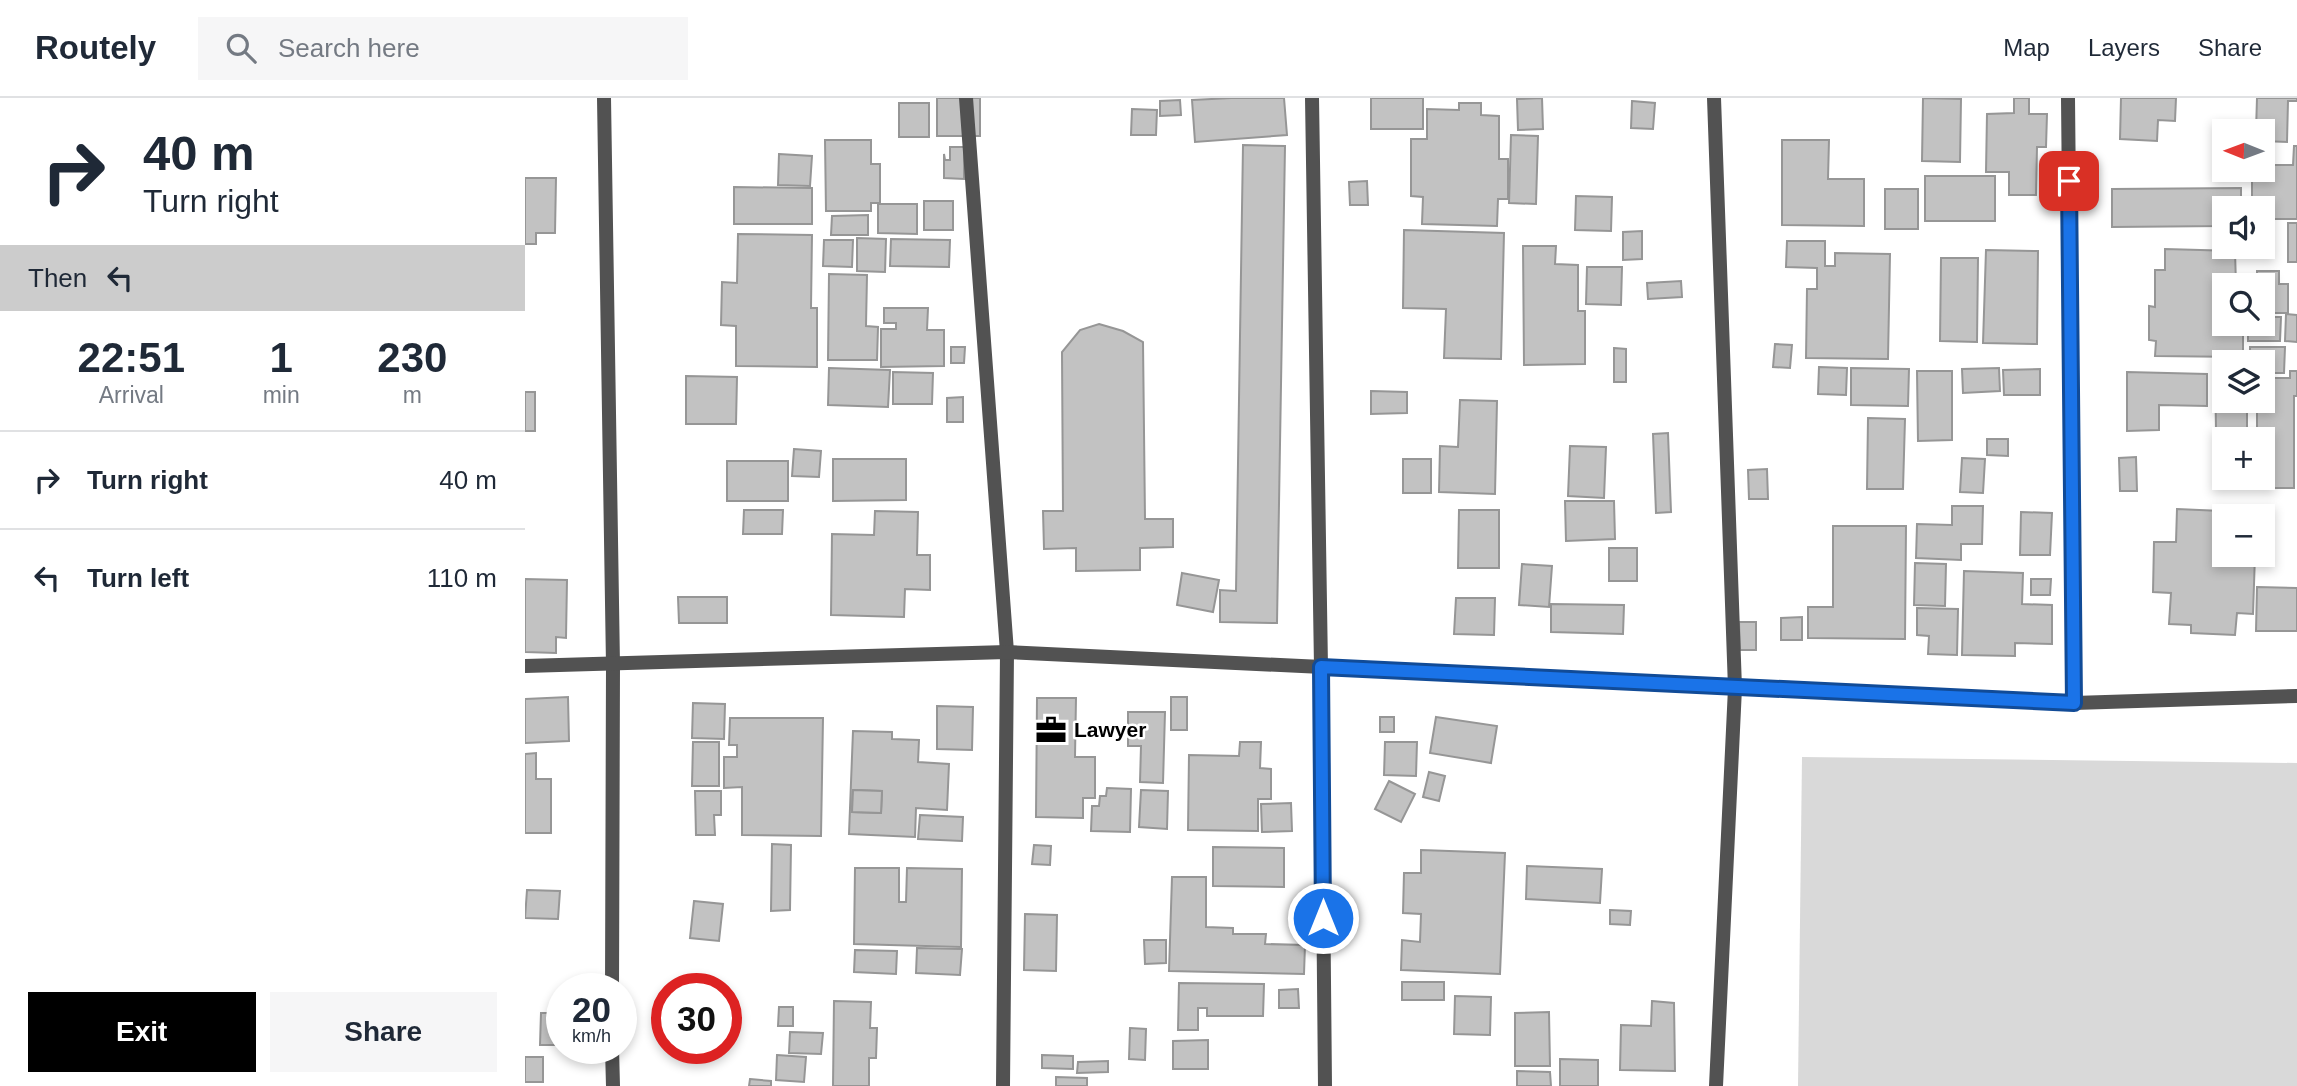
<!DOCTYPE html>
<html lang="en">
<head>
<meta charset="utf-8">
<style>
	body { margin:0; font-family:Helvetica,sans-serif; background:#f6f6f7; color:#1f2937; height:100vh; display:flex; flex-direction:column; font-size:26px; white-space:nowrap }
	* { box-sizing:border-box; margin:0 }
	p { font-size:23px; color:#747a83 }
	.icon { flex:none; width:38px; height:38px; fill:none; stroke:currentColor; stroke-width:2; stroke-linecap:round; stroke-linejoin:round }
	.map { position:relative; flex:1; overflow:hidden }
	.sheet { display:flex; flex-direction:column; background:#fff; width:525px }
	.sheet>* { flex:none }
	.guide { background:#fff; color:#1f2937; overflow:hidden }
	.needle { width:46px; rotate:271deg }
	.fabs { position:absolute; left:1687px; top:21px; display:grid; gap:14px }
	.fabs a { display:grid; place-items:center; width:63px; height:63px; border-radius:0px; background:#fff; box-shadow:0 4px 10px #0003; font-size:35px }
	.speed { position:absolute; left:21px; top:875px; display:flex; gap:14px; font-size:35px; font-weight:700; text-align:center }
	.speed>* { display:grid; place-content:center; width:91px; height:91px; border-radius:50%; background:#fff; box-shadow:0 4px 10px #0003; line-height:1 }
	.speed small { font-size:18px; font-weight:400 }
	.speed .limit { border:10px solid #d22; background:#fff; color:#111 }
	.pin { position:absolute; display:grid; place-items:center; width:60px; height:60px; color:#fff; margin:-30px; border-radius:14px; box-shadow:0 4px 10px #0006 }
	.me { position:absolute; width:77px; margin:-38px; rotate:0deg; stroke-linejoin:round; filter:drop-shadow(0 0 5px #0008) }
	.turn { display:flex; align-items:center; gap:24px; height:147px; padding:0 28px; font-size:32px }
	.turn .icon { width:91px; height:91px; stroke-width:2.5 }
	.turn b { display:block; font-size:49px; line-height:60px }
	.then { display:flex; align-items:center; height:66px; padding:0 28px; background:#0003; gap:14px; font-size:26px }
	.eta { display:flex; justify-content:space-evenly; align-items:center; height:119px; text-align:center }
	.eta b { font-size:42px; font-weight:600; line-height:49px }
	.action { display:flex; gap:14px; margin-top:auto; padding:14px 28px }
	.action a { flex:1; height:80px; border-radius:0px; background:#000; color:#fff; font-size:28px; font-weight:600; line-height:80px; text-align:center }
	.action a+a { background:#f6f6f7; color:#1f2937 }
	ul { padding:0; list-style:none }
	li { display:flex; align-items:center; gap:21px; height:98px; padding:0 28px; border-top:2px solid #e0e1e3 }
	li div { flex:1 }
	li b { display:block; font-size:26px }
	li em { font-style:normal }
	header { display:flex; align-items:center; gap:42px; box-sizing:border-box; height:98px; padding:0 35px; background:#fff; border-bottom:2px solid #e0e1e3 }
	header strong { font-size:33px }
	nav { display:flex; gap:38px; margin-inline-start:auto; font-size:24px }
	.search { width:490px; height:63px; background:#f6f6f7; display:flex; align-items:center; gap:18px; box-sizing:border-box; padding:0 24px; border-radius:0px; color:#747a83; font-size:26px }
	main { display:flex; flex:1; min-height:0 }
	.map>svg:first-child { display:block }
	.green { fill:#d9d9d9 }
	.building { fill:#c2c2c2; stroke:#969696; stroke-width:2; fill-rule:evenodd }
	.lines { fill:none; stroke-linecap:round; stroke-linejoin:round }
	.street { stroke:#525252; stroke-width:14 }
	.route-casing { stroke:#114b97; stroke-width:18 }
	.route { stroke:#1a73e8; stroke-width:12 }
	.labels { text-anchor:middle; stroke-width:5; stroke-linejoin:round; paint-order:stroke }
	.poi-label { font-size:21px; font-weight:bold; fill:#000; stroke:#fff; text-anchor:start }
</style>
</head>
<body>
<header>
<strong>Routely</strong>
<div class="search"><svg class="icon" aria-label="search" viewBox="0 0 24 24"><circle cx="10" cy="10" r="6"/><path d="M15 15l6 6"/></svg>Search here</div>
<nav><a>Map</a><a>Layers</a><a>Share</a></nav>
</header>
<main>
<section class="sheet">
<div class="guide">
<div class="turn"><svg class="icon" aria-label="right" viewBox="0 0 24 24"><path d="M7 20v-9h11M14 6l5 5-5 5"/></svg><div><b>40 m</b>Turn right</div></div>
<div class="then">Then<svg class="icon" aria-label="left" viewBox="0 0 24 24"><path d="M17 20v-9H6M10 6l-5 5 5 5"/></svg></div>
</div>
<div class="eta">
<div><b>22:51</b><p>Arrival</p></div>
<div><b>1</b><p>min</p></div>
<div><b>230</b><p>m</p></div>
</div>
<ul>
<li><svg class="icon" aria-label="right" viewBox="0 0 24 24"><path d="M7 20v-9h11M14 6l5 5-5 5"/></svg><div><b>Turn right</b></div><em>40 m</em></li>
<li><svg class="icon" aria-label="left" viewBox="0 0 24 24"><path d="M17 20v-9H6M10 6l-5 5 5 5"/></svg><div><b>Turn left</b></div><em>110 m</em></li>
</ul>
<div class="action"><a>Exit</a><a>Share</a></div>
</section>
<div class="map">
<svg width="1772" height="988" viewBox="0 0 1772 988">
	<rect width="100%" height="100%" fill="#fff"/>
	<path class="green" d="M1277,659L1772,665V988H1273Z"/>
	<g class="building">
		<rect x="412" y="0" width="43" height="38"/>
		<path d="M706,0H759L762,37L670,44L667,2Z"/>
		<rect x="846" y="0" width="52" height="31"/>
		<path d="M1017,0L1018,31L993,32L992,1Z"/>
		<path d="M1398,0L1436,1L1435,64L1397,63Z"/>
		<path d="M1489,0H1504V16H1522L1521,49H1512L1511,97H1484V74H1461L1462,16L1489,15Z"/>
		<path d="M1596,0H1651L1650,23L1633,22L1632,43L1595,41Z"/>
		<path d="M1732,0H1772V3H1763L1762,44L1738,43V33H1731Z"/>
		<path d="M655,2L656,17L635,18V3Z"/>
		<path d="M1107,3L1130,5L1128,31L1106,30Z"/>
		<rect x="374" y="5" width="30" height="34"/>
		<path d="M934,5H956V17L974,18V61H983V101H973L972,128L897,126L898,99L886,98V41H902V11L934,12Z"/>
		<path d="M607,11L632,12L631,37H606Z"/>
		<path d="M986,37L1013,38L1011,106L984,105Z"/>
		<path d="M300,42H346V66H355V105H346V113H301Z"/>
		<path d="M1257,42H1304L1303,81H1339V128L1257,127Z"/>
		<path d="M718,47L760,48L752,525L695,524V492L711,493Z"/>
		<path d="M1769,48H1772V121H1738V110H1727V72H1738V67H1768Z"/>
		<path d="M425,49H439V81L419,80V56L420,62H425Z"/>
		<path d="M254,56L287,58L285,88L253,87Z"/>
		<rect x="1400" y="78" width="70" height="45"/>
		<path d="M0,80H31L30,135H11V146H0Z"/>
		<path d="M842,83L843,107H825L824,84Z"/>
		<path d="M209,89L287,90V126H209Z"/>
		<path d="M1716,90V110H1699V128L1587,129V91Z"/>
		<rect x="1360" y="91" width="33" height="40"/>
		<path d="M1051,98L1087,99L1086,133L1050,132Z"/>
		<rect x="399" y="103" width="29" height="29"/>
		<path d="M353,106H392V136L353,135Z"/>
		<path d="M343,117V137H306L307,118Z"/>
		<rect x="1763" y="125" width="9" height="39"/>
		<path d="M879,132L979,135L976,261L919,260L921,211L878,210Z"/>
		<path d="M1117,133V161L1098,162V134Z"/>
		<path d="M213,136L287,137L286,210H292V269L211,268V228L196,227L197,184L212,185Z"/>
		<path d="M332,140L361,141L360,174L332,173Z"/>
		<path d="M366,141L425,142L424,169L365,168Z"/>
		<path d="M299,142H328L327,169L298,168Z"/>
		<path d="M1262,143H1300V168H1310V155L1365,156L1363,261L1281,260L1282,191H1292V170L1261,169Z"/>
		<path d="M998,148H1031L1030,166L1053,167V213H1060V266L999,267Z"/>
		<path d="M1640,151L1710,153L1711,187H1699V226H1718V259L1630,258L1631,243L1624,242V208L1630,209V172H1640Z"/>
		<path d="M1461,152L1513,153L1512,246L1458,245Z"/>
		<path d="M1416,160H1453L1452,244L1415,243Z"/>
		<path d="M1062,169H1097L1096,207L1061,206Z"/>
		<path d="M1732,173H1754V186H1763V215H1738V187H1732Z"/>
		<path d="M304,176L342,177L341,228L353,229L352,262H303Z"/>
		<path d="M1156,183L1157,199L1123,201L1122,185Z"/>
		<path d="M359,210H403L402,232H419V268L356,269V231H371V225H359Z"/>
		<path d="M1761,216L1772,217V244L1760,243Z"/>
		<path d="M1738,219H1756L1755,243H1723V226H1738Z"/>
		<path d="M574,226L598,233L618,244L620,421H648V449L615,450V472L551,473V450L519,451L518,413H538L537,254L555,232Z"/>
		<path d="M1250,246L1267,247L1265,270L1248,269Z"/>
		<path d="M426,249H440L439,265H426Z"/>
		<path d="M1725,249H1760L1759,275H1738V264H1725Z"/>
		<path d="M1089,250L1101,251V284H1089Z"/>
		<path d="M1690,265H1699V303H1722V333H1691Z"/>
		<path d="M1294,269L1322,270L1321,297L1293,296Z"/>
		<path d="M304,270L365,272L363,309L303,307Z"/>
		<path d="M1326,270L1384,271L1383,308L1326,307Z"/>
		<path d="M1474,270L1475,293L1438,295L1437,271Z"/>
		<path d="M1515,271V297H1479L1478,272Z"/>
		<path d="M1392,273H1427V342L1393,343Z"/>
		<path d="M1765,273H1772V298H1769V390H1732V380H1738V341H1732V303H1738V280H1765Z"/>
		<path d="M368,274L408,275L407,306H368Z"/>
		<path d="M1602,274L1682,276V308L1634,307V332L1602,333Z"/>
		<path d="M161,278L212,279L211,326H161Z"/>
		<path d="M846,293L882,294V315L846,316Z"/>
		<rect x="0" y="294" width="10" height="39"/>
		<path d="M438,299V324H422V300Z"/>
		<path d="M935,302L972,303L970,396L914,394L915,348L933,349Z"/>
		<path d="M1343,320L1380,321L1378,391H1342Z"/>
		<path d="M1143,335L1146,414L1131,415L1128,336Z"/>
		<path d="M1462,341H1483V358L1462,357Z"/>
		<path d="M1045,348L1081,349L1079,400L1043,398Z"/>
		<path d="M269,351L296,353L294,379L267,378Z"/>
		<path d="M1611,359L1612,393H1595L1594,360Z"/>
		<path d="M1437,360L1460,361L1458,395L1435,394Z"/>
		<path d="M308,361H381V402L308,403Z"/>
		<rect x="878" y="361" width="28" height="34"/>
		<rect x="202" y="363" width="61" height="40"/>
		<path d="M1242,371L1243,401H1224L1223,372Z"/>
		<path d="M1040,403H1089L1090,441L1041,443Z"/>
		<path d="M1427,408H1458L1457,446H1436V462L1391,460L1392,426L1427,427Z"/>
		<path d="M1652,411L1719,414L1718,418H1699V457H1730L1728,516L1712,515L1710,537L1666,535V527L1644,526L1646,495L1628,494L1629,444H1651Z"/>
		<path d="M219,412H258L257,436H218Z"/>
		<path d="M934,412H974V470H933Z"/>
		<path d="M350,413L393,414L392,457H405V492L380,491L379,519L306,517L307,436L349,437Z"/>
		<path d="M1496,414L1527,415L1525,457H1495Z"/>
		<path d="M1308,428H1381L1380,541L1283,540V509H1308Z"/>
		<rect x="1084" y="450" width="28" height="33"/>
		<path d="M1390,465L1421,466L1420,508L1389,507Z"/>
		<path d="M997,466L1027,468L1024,509L994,507Z"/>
		<path d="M1439,473L1498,475L1497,506L1527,507V546L1490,545V558L1437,557Z"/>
		<path d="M657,475L694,482L688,514L652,507Z"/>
		<path d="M0,481L42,482L41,540L31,539V555L0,554Z"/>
		<path d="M1506,481H1526L1525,497H1506Z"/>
		<path d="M1732,489L1772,490V533H1731Z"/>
		<path d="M153,499H202V525H154Z"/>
		<path d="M931,500H970L969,537L929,536Z"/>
		<path d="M1026,506L1099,507L1098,536L1026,534Z"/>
		<path d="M1392,510L1433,511L1432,557L1403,556L1404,538L1392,537Z"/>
		<path d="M1277,519V542H1256V520Z"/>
		<path d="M1214,524H1231V552H1215Z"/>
		<path d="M43,599L44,643L0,645V601Z"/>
		<rect x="646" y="599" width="16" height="33"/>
		<path d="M512,600H551L550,659H570V700H558V720L511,719Z"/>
		<path d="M168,605L200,606L199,641L167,640Z"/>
		<path d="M412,608L448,609L447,652L412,651Z"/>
		<path d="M603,614H640L638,685L615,684L616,648H603Z"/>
		<rect x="855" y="619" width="14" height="15"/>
		<path d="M911,619L972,628L966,665L905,655Z"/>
		<path d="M205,620H298L296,738L217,737V689L199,690V659H212V647H204Z"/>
		<path d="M328,633L367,634V641L394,642L393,664L424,666L422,712L391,710L390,739L324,736ZM328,692L357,693L356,715L327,714Z"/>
		<path d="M168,644H194V688H167Z"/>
		<path d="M715,644H736L735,670L746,671V701H733V733L663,732L664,657L714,658Z"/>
		<path d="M860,644H892L891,678L859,677Z"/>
		<path d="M11,655V681H26V735H0V656Z"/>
		<path d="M904,674L920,678L914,703L898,699Z"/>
		<path d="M864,683L890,696L876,724L850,711Z"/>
		<path d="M582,690L606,691L605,734L566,733L567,708H574L575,698H581Z"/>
		<path d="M328,692L357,693L356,715L327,714Z"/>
		<path d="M616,692L643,693L642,731L614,729Z"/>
		<path d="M170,693H196V717H189L190,737H171Z"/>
		<path d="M766,705L767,733L737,734L736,706Z"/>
		<path d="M395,717L438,719L437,743L393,741Z"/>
		<path d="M247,746L266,747L265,812L246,813Z"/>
		<path d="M509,747L526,748L525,767L507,766Z"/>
		<path d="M688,749L759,750V789L688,788Z"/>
		<path d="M896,752L980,755L975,876L876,872L877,842L895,844L896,816L878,815L879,775H896Z"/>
		<path d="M1002,768L1077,771L1075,805L1001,801Z"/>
		<path d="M330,770H374V804H381L382,770L437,771L436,849L329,846Z"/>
		<path d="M647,779H681V829L708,830V836H741L740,846L780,847L779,876L644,873Z"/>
		<path d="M2,792L35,793L33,821L0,820Z"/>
		<path d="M169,803L198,806L194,843L165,840Z"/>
		<path d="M1085,812L1106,813L1105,827L1085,826Z"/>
		<path d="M500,816L532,817L531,873L499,872Z"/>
		<path d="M619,842H641V865L620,866Z"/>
		<path d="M392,850L437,851L435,877L391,875Z"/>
		<path d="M330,852L372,853L371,876L329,874Z"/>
		<rect x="877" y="884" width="42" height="18"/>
		<path d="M654,885L739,886L738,918H682V910H673V932H653Z"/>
		<path d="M773,891L774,910H754V892Z"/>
		<path d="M930,898L966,899L965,937L929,936Z"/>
		<path d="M309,903L346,904L345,930H352L351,960H344V988H308Z"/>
		<path d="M1127,903L1149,905L1150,973L1095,972L1096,927L1126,928Z"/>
		<path d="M254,909H268V928H253Z"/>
		<path d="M1024,914L1025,968H990V915Z"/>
		<path d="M16,915H37V947H15Z"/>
		<path d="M605,930L621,931L620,962L604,961Z"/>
		<path d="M265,934L298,935L296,956L264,955Z"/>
		<path d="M683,942V971H648V943Z"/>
		<path d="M252,957L281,959L279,984L251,982Z"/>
		<path d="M517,957L548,958V971L517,970Z"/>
		<rect x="0" y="959" width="18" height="25"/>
		<path d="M1035,961L1073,962V988H1035Z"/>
		<path d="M583,963V974L552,975L553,964Z"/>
		<path d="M992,973L1025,974L1026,988H992Z"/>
		<path d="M531,979L562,980V988H531Z"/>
		<path d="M225,981L246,983V988H224Z"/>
	</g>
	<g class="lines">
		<g class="street">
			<path d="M79,0L88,567L87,891"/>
			<path d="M441,0L482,554L478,988"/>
			<path d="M787,0L796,569L800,988"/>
			<path d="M1189,0L1210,590L1191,988"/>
			<path d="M1543,0L1549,605"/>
			<path d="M0,568L482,554L1549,605L1772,598"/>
			<path d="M87,950L88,988"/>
		</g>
	</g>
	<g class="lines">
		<g class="route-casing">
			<path id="route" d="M798,820L796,569L1549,605L1544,83"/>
		</g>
		<use href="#route" class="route"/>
	</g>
	<defs>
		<g id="office-bare" transform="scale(2.415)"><path d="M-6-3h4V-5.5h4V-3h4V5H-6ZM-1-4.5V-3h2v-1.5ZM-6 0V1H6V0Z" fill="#000" stroke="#fff" stroke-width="2.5" paint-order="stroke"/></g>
	</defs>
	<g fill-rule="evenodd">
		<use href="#office-bare" x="526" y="632"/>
	</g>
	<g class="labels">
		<g class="poi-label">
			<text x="549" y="639">Lawyer</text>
		</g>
	</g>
</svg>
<div class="fabs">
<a><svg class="needle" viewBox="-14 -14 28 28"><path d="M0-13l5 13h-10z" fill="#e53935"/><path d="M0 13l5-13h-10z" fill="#747a83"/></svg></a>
<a><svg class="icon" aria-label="sound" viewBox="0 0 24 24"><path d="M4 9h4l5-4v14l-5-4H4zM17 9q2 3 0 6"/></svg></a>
<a><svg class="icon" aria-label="search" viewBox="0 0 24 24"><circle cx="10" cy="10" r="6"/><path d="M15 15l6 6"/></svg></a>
<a><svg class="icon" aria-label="layers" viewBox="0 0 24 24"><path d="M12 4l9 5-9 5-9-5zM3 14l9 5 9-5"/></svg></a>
<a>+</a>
<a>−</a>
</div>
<div class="speed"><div>20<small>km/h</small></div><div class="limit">30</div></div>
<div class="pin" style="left:1544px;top:83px;background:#d93025"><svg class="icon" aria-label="arrive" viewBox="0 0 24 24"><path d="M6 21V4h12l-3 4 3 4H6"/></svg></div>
<svg class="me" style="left:798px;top:820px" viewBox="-20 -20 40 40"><circle r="17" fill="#1a73e8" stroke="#fff" stroke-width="3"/><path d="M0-11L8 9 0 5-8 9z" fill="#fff"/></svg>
</div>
</main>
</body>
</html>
